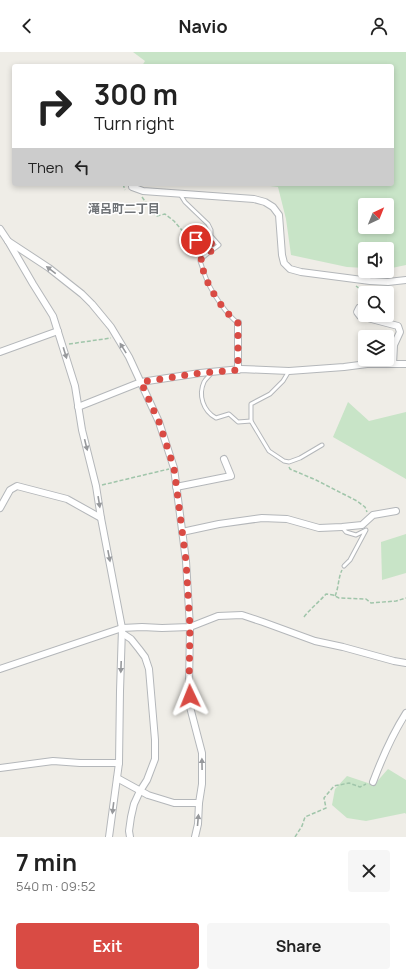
<!DOCTYPE html>
<html lang="en">
<head>
<meta charset="utf-8">
<style>
	body { margin:0; font-family:Manrope,"Noto Sans JP",sans-serif; background:#f6f6f6; color:#222; height:100vh; display:flex; flex-direction:column; font-size:15px; white-space:nowrap }
	* { box-sizing:border-box; margin:0 }
	p { font-size:13px; color:#767676 }
	.icon { flex:none; width:22px; height:22px; fill:none; stroke:currentColor; stroke-width:2; stroke-linecap:round; stroke-linejoin:round }
	.map { position:relative; height:785px; overflow:hidden }
	.side { display:flex; flex-direction:column; background:#fff; flex:1 }
	.side>* { flex:none }
	.top-card { position:absolute; left:12px; top:12px; width:382px; height:122px; border-radius:4px; box-shadow:0 2px 6px #0003; background:#fff; color:#222; overflow:hidden }
	.needle { width:26px; rotate:43deg }
	.fabs { position:absolute; left:358px; top:146px; display:grid; gap:8px }
	.fabs a { display:grid; place-items:center; width:36px; height:36px; border-radius:4px; background:#fff; box-shadow:0 2px 6px #0003; font-size:20px }
	.pin { position:absolute; display:grid; place-items:center; width:34px; height:34px; color:#fff; margin:-17px; border:2px solid #fff; border-radius:50%; box-shadow:0 1px 4px #0007 }
	.me { position:absolute; width:44px; margin:-22px; rotate:358deg; stroke-linejoin:round; filter:drop-shadow(0 0 3px #0008) }
	.turn { display:flex; align-items:center; gap:14px; height:84px; padding:0 16px; font-size:18px }
	.turn .icon { width:52px; height:52px; stroke-width:2.5 }
	.turn b { display:block; font-size:28px; line-height:34px }
	.then { display:flex; align-items:center; height:38px; padding:0 16px; background:#0003; gap:8px; font-size:15px }
	.round { display:grid; place-items:center; flex:none; width:42px; height:42px; border-radius:4px; background:#f6f6f6 }
	.summary { display:flex; align-items:center; justify-content:space-between; height:68px; padding:0 16px }
	h1 { font-size:24px; font-weight:700; line-height:30px }
	.button { display:flex; gap:8px; margin-top:auto; padding:8px 16px }
	.button a { flex:1; height:46px; border-radius:4px; background:#d94b44; color:#fff; font-size:16px; font-weight:700; line-height:46px; text-align:center }
	.button a+a { background:#f6f6f6; color:#222 }
	header { display:flex; justify-content:space-between; align-items:center; height:52px; padding:0 16px; background:#fff; font-size:18px; font-weight:700 }
	.map>svg:first-child { display:block }
	.green { fill:#c8e4c7; fill-rule:evenodd }
	.lines { fill:none; stroke-linecap:round; stroke-linejoin:round }
	.lane-casing { stroke:#b4b7ba; stroke-width:5 }
	.street-casing { stroke:#b4b7ba; stroke-width:8 }
	.path { stroke:#a0c5aa; stroke-width:1.5; stroke-dasharray:4 2; stroke-linecap:butt }
	.lane { stroke:#fff; stroke-width:3 }
	.street { stroke:#fff; stroke-width:6 }
	.oneway { fill:#97999c }
	.route { stroke:#d94b44; stroke-width:7; stroke-dasharray:0 12.6 }
	.labels { text-anchor:middle; stroke-width:3; stroke-linejoin:round; paint-order:stroke }
	.neighbourhood-label { font-size:12px; font-weight:bold; fill:#707478; stroke:#fff }
</style>
</head>
<body>
<header><svg class="icon" aria-label="back" viewBox="0 0 24 24"><path d="M15 5l-7 7 7 7"/></svg>Navio<svg class="icon" aria-label="person" viewBox="0 0 24 24"><circle cx="12" cy="8" r="4"/><path d="M4 21q1-7 8-7t8 7"/></svg></header>
<div class="map">
<svg width="406" height="785" viewBox="0 0 406 785">
	<rect width="100%" height="100%" fill="#efede7"/>
	<g class="green">
		<path d="M133,0H406V213L387,217V197H365V216L347,215L291,203L286,167L278,135L254,132H392V14H142L145,9ZM365,153H387V175H365Z"/>
		<path d="M348,350L369,369L406,360V427L333,385Z"/>
		<path d="M406,482V521L382,528L381,490Z"/>
		<path d="M388,717L406,728V762L405,761L366,769L347,766L332,753L335,737L347,724L374,733Z"/>
	</g>
	<g class="lines">
		<g class="lane-casing">
			<g id="lane">
				<path d="M180,142L185,150L208,172L211,178V184L219,193C213,198 204,203 200,209C203,217 205,225 209,233C215,245 227,263 238,271"/>
				<path d="M289,319L283,329L270,342L251,352V369L269,399L284,409L289,410L300,406L322,393"/>
				<path d="M212,320C210,324 206,326 204,330C198,343 203,359 216,366L229,362L238,370L251,369"/>
				<path d="M342,475L346,480L356,483L366,478L350,508L344,514"/>
			</g>
		</g>
		<g class="street-casing">
			<g id="street">
				<path d="M132,132V135L143,139L254,147L265,150L273,155L279,163L282,203L284,211L290,217L301,220L370,229L388,230L406,228"/>
				<path d="M0,177L8,189L33,232L53,264L75,334L82,378L96,434L101,466L122,576L120,639L119,711L109,785"/>
				<path d="M8,189L49,216L82,242L92,252L111,275L129,305L159,370L174,416L186,509L190,575L189,633L190,655L202,701V732L199,751L198,772L195,785"/>
				<path d="M359,256L357,260L360,264L398,274L400,280L394,293L393,312"/>
				<path d="M238,271V318"/>
				<path d="M0,300L58,279"/>
				<path d="M78,355L141,330L200,321L241,317L289,319L344,315L367,312H406"/>
				<path d="M176,435L231,424L224,407"/>
				<path d="M0,456L10,438L17,434L67,447L101,466"/>
				<path d="M182,480L219,472L262,466L287,467L319,476L342,475L362,473L373,463L396,459"/>
				<path d="M122,581L131,587L139,597L145,605L149,617L155,688V707L147,728L140,739L134,752L131,765L129,779L130,785"/>
				<path d="M0,617L122,576L142,575L162,576L190,575L218,564L242,563L263,570L315,589L343,595L394,609L406,611"/>
				<path d="M0,716L53,709L80,711H119"/>
				<path d="M117,726L148,743L174,751H199"/>
				<path d="M373,730C382,706 392,683 406,661"/>
			</g>
		</g>
		<g class="path">
			<path d="M123,132L125,138"/>
			<path d="M142,145L154,162L157,164L165,162L174,169L186,183L197,188L203,187L209,190"/>
			<path d="M356,234L360,237L359,250"/>
			<path d="M382,241L383,235"/>
			<path d="M69,292L111,286"/>
			<path d="M289,415L290,417L316,428L357,449L365,455L367,460"/>
			<path d="M102,433L169,417"/>
			<path d="M335,544C339,535 338,526 342,518"/>
			<path d="M304,565C311,556 319,550 326,542L333,543L339,546L366,547L371,551L396,549L406,546"/>
			<path d="M295,785L302,774L305,765L326,756L324,746L334,734L349,731L360,735L366,732"/>
		</g>
		<use href="#lane" class="lane"/>
		<use href="#street" class="street"/>
	</g>
	<defs><path id="oneway-solid" d="M-6-.8H1V-3.2L6.5 0L1 3.2V.8H-6Z"/></defs>
	<g class="oneway">
		<use href="#oneway-solid" transform="translate(51 218) rotate(-143)"/>
		<use href="#oneway-solid" transform="translate(123 296) rotate(-122)"/>
		<use href="#oneway-solid" transform="translate(65 301) rotate(73)"/>
		<use href="#oneway-solid" transform="translate(86 393) rotate(76)"/>
		<use href="#oneway-solid" transform="translate(99 450) rotate(81)"/>
		<use href="#oneway-solid" transform="translate(109 504) rotate(79)"/>
		<use href="#oneway-solid" transform="translate(121 615) rotate(92)"/>
		<use href="#oneway-solid" transform="translate(202 712) rotate(-91)"/>
		<use href="#oneway-solid" transform="translate(113 756) rotate(97)"/>
		<use href="#oneway-solid" transform="translate(198 768) rotate(-85)"/>
	</g>
	<g class="lines">
		<path class="route" d="M190,644L189,633L190,575L186,509L174,416L159,370L141,330L200,321L238,318V271C227,263 215,245 209,233C205,225 203,217 200,209C204,203 210,200 216,196L211,191L203,187L196,188"/>
	</g>
	<g class="labels">
		<g class="neighbourhood-label">
			<text x="124" y="161">滝呂町二丁目</text>
		</g>
	</g>
</svg>
<div class="fabs">
<a><svg class="needle" viewBox="-14 -14 28 28"><path d="M0-13l5 13h-10z" fill="#e53935"/><path d="M0 13l5-13h-10z" fill="#767676"/></svg></a>
<a><svg class="icon" aria-label="sound" viewBox="0 0 24 24"><path d="M4 9h4l5-4v14l-5-4H4zM17 9q2 3 0 6"/></svg></a>
<a><svg class="icon" aria-label="search" viewBox="0 0 24 24"><circle cx="10" cy="10" r="6"/><path d="M15 15l6 6"/></svg></a>
<a><svg class="icon" aria-label="layers" viewBox="0 0 24 24"><path d="M12 4l9 5-9 5-9-5zM3 14l9 5 9-5"/></svg></a>
</div>
<div class="pin" style="left:196px;top:188px;background:#d93025"><svg class="icon" aria-label="arrive" viewBox="0 0 24 24"><path d="M6 21V4h12l-3 4 3 4H6"/></svg></div>
<svg class="me" style="left:190px;top:644px" viewBox="-20 -20 40 40"><path d="M0-17L14 15 0 8-14 15z" fill="#d94b44" stroke="#fff" stroke-width="4"/></svg>
<div class="top-card">
<div class="turn"><svg class="icon" aria-label="right" viewBox="0 0 24 24"><path d="M7 20v-9h11M14 6l5 5-5 5"/></svg><div><b>300 m</b>Turn right</div></div>
<div class="then">Then<svg class="icon" aria-label="left" viewBox="0 0 24 24"><path d="M17 20v-9H6M10 6l-5 5 5 5"/></svg></div>
</div>
</div>
<section class="side">
<div class="summary"><div><h1>7 min</h1><p>540 m · 09:52</p></div><a class="round"><svg class="icon" aria-label="close" viewBox="0 0 24 24"><path d="M6 6l12 12M18 6L6 18"/></svg></a></div>
<div class="button"><a>Exit</a><a>Share</a></div>
</section>
</body>
</html>
